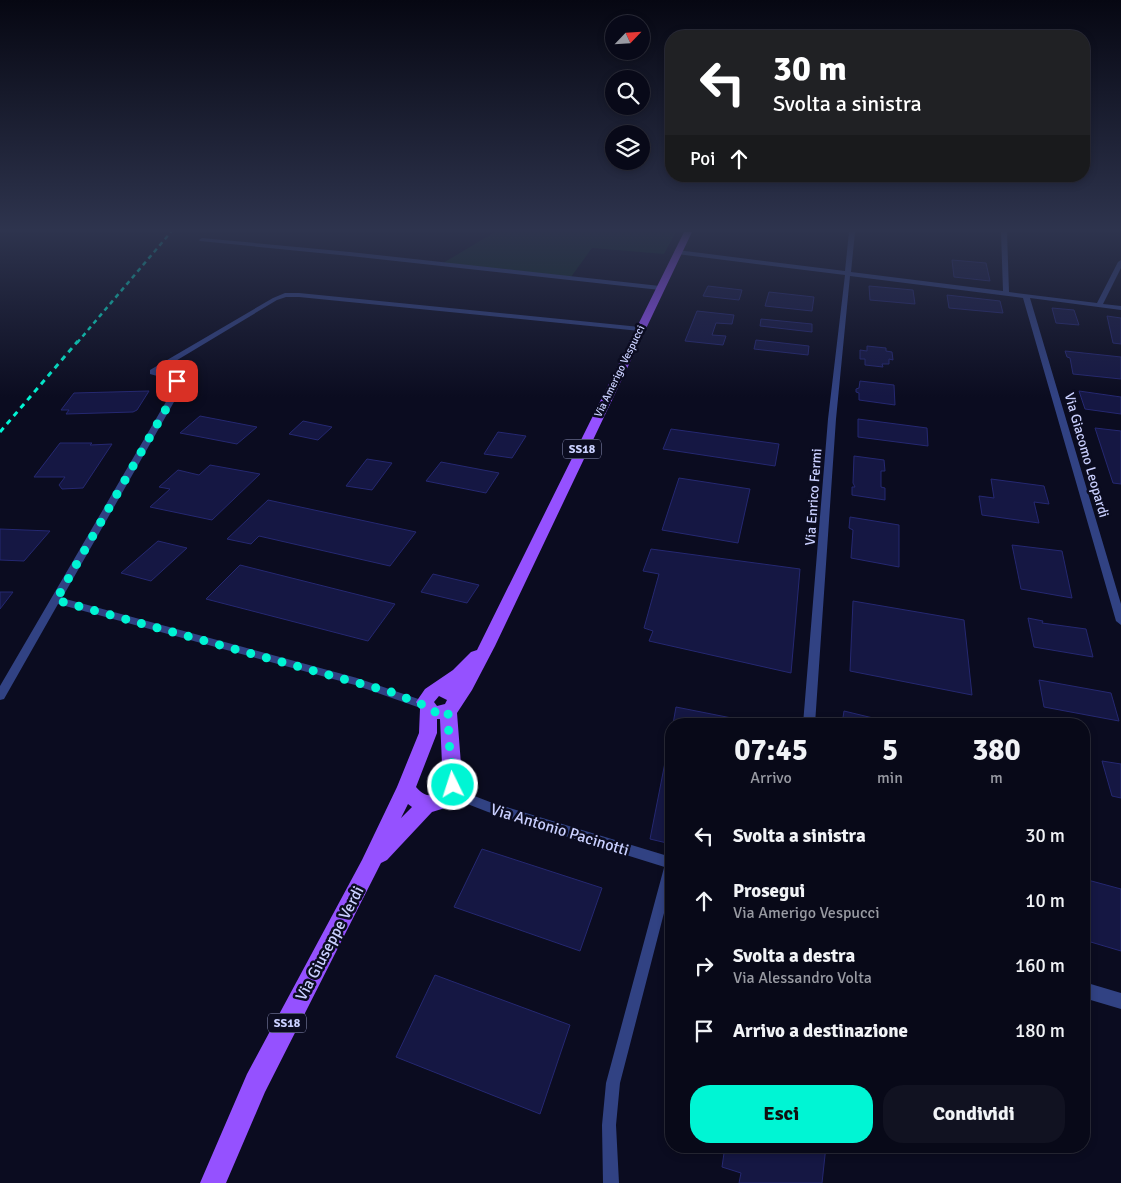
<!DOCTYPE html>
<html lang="it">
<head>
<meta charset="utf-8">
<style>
	body { margin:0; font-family:Signika,sans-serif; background:#111221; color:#f1f3f6; height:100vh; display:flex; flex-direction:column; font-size:19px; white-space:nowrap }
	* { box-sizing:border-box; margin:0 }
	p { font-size:16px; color:#989aa2 }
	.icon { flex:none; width:28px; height:28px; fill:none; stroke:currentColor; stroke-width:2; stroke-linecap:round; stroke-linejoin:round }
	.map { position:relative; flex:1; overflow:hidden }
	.side { position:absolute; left:665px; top:718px; width:425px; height:435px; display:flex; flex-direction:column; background:#080918; border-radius:20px; box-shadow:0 2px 8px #0003,0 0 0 1px #292a37 }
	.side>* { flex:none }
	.top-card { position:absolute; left:665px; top:30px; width:425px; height:152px; border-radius:20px; box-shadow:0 2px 8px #0003,0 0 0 1px #292a37; background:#202124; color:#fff; overflow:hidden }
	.needle { width:32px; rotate:65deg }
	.controls { position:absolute; left:605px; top:15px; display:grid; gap:10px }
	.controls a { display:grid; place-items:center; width:45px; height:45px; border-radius:50%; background:#080918; box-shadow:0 2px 8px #0003,0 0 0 1px #292a37; font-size:25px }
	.pin { position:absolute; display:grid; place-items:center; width:42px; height:42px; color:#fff; margin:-21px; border-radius:10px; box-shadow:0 2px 8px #0006 }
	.me { position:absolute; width:55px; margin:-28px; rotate:356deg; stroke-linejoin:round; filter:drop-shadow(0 0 4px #0008) }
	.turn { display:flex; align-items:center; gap:18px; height:105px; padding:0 25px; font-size:22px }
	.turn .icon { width:65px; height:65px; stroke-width:2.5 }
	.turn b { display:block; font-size:35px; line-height:42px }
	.then { display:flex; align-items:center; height:48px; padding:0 25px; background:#0003; gap:10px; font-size:19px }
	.eta { display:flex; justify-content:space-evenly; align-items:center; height:85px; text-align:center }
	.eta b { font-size:30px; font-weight:700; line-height:35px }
	.action { display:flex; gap:10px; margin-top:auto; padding:10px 25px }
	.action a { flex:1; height:58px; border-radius:20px; background:#00f5d4; color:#111; font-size:20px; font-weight:700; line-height:58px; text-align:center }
	.action a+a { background:#111221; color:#f1f3f6 }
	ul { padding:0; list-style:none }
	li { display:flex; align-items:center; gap:15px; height:65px; padding:0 25px }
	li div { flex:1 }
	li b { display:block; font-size:19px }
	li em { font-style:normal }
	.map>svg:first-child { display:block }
	.green { fill:#0d2b23 }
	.building { fill:#151743; stroke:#252871 }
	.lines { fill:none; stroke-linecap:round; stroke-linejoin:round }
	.lane { fill:#314283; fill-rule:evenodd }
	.street { fill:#314283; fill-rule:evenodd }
	.primary { fill:#9551ff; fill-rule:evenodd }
	.rail-far1 { stroke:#00f5d4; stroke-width:2.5; stroke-dasharray:4.5 4; stroke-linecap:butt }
	.rail { stroke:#00f5d4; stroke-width:3; stroke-dasharray:5.5 5; stroke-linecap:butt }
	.route { stroke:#00f5d4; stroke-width:9; stroke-dasharray:0 16.2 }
	.labels { text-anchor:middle; stroke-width:5; stroke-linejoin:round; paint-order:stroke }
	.far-street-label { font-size:11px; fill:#cad0ff; stroke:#0b0c20 }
	.shield { fill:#0b0c20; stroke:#9195bc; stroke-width:1 }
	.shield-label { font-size:12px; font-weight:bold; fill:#cad0ff }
	.street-label { font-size:14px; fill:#cad0ff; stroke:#0b0c20 }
	.near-street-label { font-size:16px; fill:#cad0ff; stroke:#0b0c20 }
</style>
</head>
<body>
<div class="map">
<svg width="1121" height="1183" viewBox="0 0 1121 1183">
	<rect width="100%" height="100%" fill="#0b0c20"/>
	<path class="green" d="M495,232H676L664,254L592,248L571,277L443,263Z"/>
	<g class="building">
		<path d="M952,260L986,263L990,281L954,277Z"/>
		<path d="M708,286L742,290L740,297L739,300L703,296Z"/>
		<path d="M869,286L913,290L915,304L870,300Z"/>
		<path d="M769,292L814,297L812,311L765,306Z"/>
		<path d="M947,295L1000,301L1003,313L949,308Z"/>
		<path d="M1052,308L1074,310L1079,325L1056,323Z"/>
		<path d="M697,311L734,315L732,324L716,323L712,335L726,336L723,345L685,341Z"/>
		<path d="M1107,316L1121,318V344L1113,343Z"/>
		<path d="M761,319L812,324V332L760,326Z"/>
		<path d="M756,340L809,346L808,355L754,349Z"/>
		<path d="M867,346L886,348V351L892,352L893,360L889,359V364H882L883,367L865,365V359H860V350L867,351Z"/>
		<path d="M1065,351L1121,357V379L1073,374L1070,358L1067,357Z"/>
		<path d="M860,381L894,385L895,405L859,400V393L856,392V389L859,388Z"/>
		<path d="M149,391L137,410L133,412L66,414L69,410H61L74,393Z"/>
		<path d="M1079,391L1121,397V414L1085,409Z"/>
		<path d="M200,416L257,427L237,444L180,433Z"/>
		<path d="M858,419L927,428L928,446L858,437Z"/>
		<path d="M303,421L332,427L318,440L289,434Z"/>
		<path d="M1095,428L1121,431V484L1113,483Z"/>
		<path d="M671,429L779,444L775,466L663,449Z"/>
		<path d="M498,432L526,436L512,458L484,454Z"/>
		<path d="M60,443H92L90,445L112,444L83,488L62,489L59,485L65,477H34Z"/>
		<path d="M854,456L884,460L885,471H881V487L885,488V500L852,495V487H855L853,483Z"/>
		<path d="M367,459L392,463L372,490L346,486Z"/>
		<path d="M441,462L499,473L486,493L426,481Z"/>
		<path d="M210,465L260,474L212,520L150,507L170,489L159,487L178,470L199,475Z"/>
		<path d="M679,478L750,489L738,543L662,530Z"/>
		<path d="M991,479L1044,486L1049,504L1034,502L1039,523L982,515L979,496L994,498Z"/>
		<path d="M268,500L416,532L390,566L259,536L251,544L227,539Z"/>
		<path d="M850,517L899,525V567L851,558L853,530L849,528Z"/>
		<path d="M0,529L50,531L24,561L0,560Z"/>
		<path d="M158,541L187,548L151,581L121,573Z"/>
		<path d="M1012,545L1062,551L1072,598L1021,589Z"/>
		<path d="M651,549L800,569L791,673L649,641L653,631L644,628L659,574L643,571Z"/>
		<path d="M240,565L395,604L368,641L206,599Z"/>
		<path d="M433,574L479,585L467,603L421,592Z"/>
		<path d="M0,592H13L0,609Z"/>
		<path d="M853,601L964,620L972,695L850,671Z"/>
		<path d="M1028,618L1043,621L1042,623L1086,629L1093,657L1034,647Z"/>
		<path d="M1039,680L1111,693L1119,721L1044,707Z"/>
		<path d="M676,707L762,724H673Z"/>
		<path d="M844,711L898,724H842Z"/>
		<path d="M671,732V844L650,839Z"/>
		<path d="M1102,761L1121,764V798L1112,796Z"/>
		<path d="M482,849L602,888L580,951L454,907Z"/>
		<path d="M1084,879L1121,889V951L1084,940Z"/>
		<path d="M435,975L570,1025L540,1114L396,1057Z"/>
		<path d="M725,1146H826L822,1183H739L741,1173L722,1167Z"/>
	</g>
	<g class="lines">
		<path class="lane" d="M671,859V886L620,1083L616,1125L619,1183H603L602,1125L606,1083L665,864L667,860Z"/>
		<g class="street">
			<path d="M849,232H855L851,272L1003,291L1001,232H1007L1009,292L1097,303L1118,262L1121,260V268L1103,304L1121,306V310L1030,298L1121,604V625L1116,621L1023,298L850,276L836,419L815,724H803L828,419L845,275L677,254L674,252L677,250L845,271Z"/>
			<path d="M202,238L350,252L660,286L663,288L660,290L350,256L200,241L199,240Z"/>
			<path d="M285,293H299L640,327L643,329L640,331L299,297H286L277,300L159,371L174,375L180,379L182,388L62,598L357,678L430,703L432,706L430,709L426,710L355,685L58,604L4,699L0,700V686L174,388V382L168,379L150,374V370L273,298Z"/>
			<path d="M451,787L490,802L671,857V869L488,812L447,796L445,792L447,788Z"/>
			<path d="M1084,982L1121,993V1009L1084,998Z"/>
		</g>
		<path class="primary" d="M684,232H692L495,646L472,690L457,713L462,777L460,791L453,803L448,807L432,812L387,860L381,863L265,1092L226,1183H200L247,1074L362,860L397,787L419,733L420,709L416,702L425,689L453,670L471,652L477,650ZM439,696L447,700L445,704L437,706L434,702ZM437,719H440L443,786C437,800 424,797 416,787L437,733ZM408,804L412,807L401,818Z"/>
		<path class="rail-far1" d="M77,343L171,232"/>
		<path class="rail" d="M0,432L78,341"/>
	</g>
	<linearGradient id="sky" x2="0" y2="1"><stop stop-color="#060712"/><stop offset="0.58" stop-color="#2e344e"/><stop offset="1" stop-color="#2e344e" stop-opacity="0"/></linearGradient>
	<rect width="1121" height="397" fill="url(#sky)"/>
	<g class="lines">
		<path class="route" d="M177,381L178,388L56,600L391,692L426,706L433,712L448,711L449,743L454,776L453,785"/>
	</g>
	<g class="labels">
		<g class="far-street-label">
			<text transform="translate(619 371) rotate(-64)" y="4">Via Amerigo Vespucci</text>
		</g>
		<g class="shield">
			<rect x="563" y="439.5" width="38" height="19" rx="4"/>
			<rect x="268" y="1013.5" width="38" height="19" rx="4"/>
		</g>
		<g class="shield-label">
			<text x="582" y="453">SS18</text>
			<text x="287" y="1027">SS18</text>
		</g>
		<g class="street-label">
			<text transform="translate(1087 455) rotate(74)" y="5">Via Giacomo Leopardi</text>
			<text transform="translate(813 497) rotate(-86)" y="5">Via Enrico Fermi</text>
		</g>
		<g class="near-street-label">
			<text transform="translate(560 829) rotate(17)" y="6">Via Antonio Pacinotti</text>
			<text transform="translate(329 943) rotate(-62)" y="6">Via Giuseppe Verdi</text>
		</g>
	</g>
</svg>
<div class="controls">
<a><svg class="needle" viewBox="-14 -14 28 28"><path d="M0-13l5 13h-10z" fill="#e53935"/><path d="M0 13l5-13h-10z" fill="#989aa2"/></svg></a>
<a><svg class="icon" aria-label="search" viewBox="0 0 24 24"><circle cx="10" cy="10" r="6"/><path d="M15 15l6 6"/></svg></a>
<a><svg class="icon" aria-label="layers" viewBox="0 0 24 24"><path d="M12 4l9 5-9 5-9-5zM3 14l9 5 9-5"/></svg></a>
</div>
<div class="pin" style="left:177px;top:381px;background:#d93025"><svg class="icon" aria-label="arrive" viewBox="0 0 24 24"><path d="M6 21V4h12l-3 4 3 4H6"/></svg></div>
<svg class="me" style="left:453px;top:785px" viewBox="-20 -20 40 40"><circle r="17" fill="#00f5d4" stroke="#fff" stroke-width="3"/><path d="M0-11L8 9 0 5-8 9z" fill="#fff"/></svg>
<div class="top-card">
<div class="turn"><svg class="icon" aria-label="left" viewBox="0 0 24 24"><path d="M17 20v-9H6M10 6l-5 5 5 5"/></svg><div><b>30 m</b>Svolta a sinistra</div></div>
<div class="then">Poi<svg class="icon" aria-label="ahead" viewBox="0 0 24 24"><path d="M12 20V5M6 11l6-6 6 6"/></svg></div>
</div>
<section class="side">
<div class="eta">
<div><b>07:45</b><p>Arrivo</p></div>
<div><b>5</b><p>min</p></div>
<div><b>380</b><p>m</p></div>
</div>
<ul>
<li><svg class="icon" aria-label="left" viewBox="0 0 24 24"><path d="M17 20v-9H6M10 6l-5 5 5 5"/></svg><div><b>Svolta a sinistra</b></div><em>30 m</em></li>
<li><svg class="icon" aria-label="ahead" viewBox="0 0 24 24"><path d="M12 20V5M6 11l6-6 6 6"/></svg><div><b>Prosegui</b><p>Via Amerigo Vespucci</p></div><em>10 m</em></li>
<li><svg class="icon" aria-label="right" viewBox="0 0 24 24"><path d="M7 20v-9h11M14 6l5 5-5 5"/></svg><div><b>Svolta a destra</b><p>Via Alessandro Volta</p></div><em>160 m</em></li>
<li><svg class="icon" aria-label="arrive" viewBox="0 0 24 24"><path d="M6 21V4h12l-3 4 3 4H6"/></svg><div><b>Arrivo a destinazione</b></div><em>180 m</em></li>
</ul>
<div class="action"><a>Esci</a><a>Condividi</a></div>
</section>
</div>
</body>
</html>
